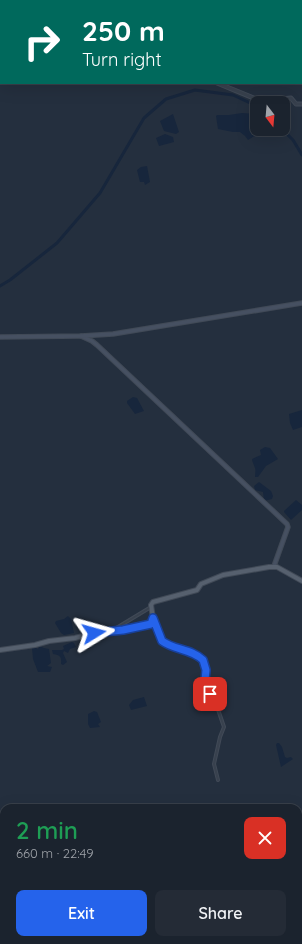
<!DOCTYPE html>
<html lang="en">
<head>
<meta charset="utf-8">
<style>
	body { margin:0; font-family:Quicksand,sans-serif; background:#242b36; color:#f1f3f6; height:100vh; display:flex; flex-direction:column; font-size:15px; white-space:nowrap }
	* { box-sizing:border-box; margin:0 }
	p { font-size:13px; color:#a0a4aa }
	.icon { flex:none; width:22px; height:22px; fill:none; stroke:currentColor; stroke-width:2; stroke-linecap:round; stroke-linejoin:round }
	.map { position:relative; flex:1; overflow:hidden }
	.sheet { position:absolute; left:0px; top:804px; width:302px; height:140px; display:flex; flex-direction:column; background:#1b232e; border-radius:12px 12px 0 0; box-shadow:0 4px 16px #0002,0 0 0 1px #39404a }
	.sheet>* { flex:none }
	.banner { position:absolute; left:0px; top:0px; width:302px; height:84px; box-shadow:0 4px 16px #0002,0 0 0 1px #39404a; background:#00695c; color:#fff; overflow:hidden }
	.needle { width:26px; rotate:164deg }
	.tools { position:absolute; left:250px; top:96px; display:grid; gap:8px }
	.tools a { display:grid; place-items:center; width:40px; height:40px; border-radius:8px; background:#1b232e; box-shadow:0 4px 16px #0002,0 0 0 1px #39404a; font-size:20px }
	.pin { position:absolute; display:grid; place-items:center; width:34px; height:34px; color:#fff; margin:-17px; border-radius:8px; box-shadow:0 2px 6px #0006 }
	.me { position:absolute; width:44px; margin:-22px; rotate:82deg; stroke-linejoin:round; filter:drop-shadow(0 0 3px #0008) }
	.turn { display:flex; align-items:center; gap:14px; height:84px; padding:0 16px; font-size:18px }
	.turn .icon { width:52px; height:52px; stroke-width:2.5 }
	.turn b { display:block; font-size:28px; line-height:34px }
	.round { display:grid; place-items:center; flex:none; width:42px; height:42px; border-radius:8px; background:#242b36 }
	.summary { display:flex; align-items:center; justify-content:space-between; height:68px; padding:0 16px }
	h1 { font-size:24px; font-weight:600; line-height:30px; color:#1e9e55 }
	.button { display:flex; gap:8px; margin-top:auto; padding:8px 16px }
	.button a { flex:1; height:46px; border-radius:8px; background:#2563eb; color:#fff; font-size:16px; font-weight:600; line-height:46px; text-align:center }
	.button a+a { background:#242b36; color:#f1f3f6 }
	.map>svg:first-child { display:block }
	.water { fill:#17263c }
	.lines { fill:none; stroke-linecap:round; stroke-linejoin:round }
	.canal { stroke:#17263c; stroke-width:2 }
	.river { stroke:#17263c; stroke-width:3 }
	.minor-casing { stroke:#414a57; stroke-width:4 }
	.tertiary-casing { stroke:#414a57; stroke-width:5 }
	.secondary-casing { stroke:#414a57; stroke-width:5.5 }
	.primary-casing { stroke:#414a57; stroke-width:6 }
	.minor { stroke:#38414e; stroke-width:2 }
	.tertiary { stroke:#38414e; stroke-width:3 }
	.secondary { stroke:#465061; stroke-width:3.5 }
	.primary { stroke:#56606e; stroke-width:4 }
	.route-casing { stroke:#184099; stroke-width:10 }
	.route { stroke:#2563eb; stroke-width:7 }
</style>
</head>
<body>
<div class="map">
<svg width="302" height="944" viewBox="0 0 302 944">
	<rect width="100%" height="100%" fill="#242f3e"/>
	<g class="water">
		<path d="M242,113L257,114V129H266L248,140L245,136L240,132H233L218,129L216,116L217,115H229Z"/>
		<path d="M173,114L179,132L176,134L164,131L160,121Z"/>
		<path d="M165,134L173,137L174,142L159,146L156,138Z"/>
		<path d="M147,166L150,182L145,185L144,182H140L137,170L141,167Z"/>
		<path d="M133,397L137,398L144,411L135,414L127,403V401Z"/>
		<path d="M302,410V427L293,430L290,423L289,414Z"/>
		<path d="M265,447L270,448L278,459L266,466L258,477H255C255,474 256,471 255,468C250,456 251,460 261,455L260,450Z"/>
		<path d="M259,482L271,491L273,496L272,499L264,501L263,492L255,490L254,486Z"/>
		<path d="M296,500L302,505V510L291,520L284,512V511Z"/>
		<path d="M68,616L71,619L74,633L64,635L61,633L55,623L56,621L64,619Z"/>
		<path d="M72,642L74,643L76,647L70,649L68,653L64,651L63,653L67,662L63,665L61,664C62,657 60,655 53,654L52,650H62L64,649L63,646Z"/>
		<path d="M39,646L44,648L49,649L51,663L47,666L52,667L50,672H38L33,659L32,648L35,647L38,649Z"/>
		<path d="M144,697L147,706L131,710L129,705L133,700Z"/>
		<path d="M94,711L97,712L101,722L98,724L100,727L90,728L88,724V714Z"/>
		<path d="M277,743H279L282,747L285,757L287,758L291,757L293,759L281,767L276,745Z"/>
	</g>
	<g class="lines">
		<g class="canal">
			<path d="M0,873L4,875"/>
			<path d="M101,940L103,944"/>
			<path d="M186,944L195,940"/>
		</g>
		<g class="river">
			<path d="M282,129L293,140L302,155"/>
			<path d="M0,286L10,280L57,243L100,193L144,118L166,99L195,90L233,95L257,106"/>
			<path d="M298,912L302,910"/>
		</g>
		<g class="minor-casing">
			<g id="minor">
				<path d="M270,0L271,1"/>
				<path d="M301,53L302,57"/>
				<path d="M153,618L162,641C173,649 201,650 205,664C207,669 204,674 205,679C205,684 208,690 210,694L213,695L224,727L220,737L214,764L218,780"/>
				<path d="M113,630L151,607"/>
			</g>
		</g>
		<g class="tertiary-casing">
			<g id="tertiary">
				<path d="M0,71H1"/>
				<path d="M217,83L261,101L291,98L296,104H302"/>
			</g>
		</g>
		<g class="secondary-casing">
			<g id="secondary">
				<path d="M81,336L92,341L97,345L287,524L288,527L274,566"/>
				<path d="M0,337L81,336L113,334L302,303"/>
			</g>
		</g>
		<g class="primary-casing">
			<path id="primary" d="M0,650L35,645L49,641L75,638L94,633L123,630L151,623L153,618L151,605L153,602L197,590L201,584L223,575L269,567H277L302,581"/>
		</g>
		<use href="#minor" class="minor"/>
		<use href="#tertiary" class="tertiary"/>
		<use href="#secondary" class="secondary"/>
		<use href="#primary" class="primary"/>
	</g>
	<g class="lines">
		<g class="route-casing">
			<path id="route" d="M94,633L123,630L151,624L153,618L162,641C174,650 192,649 203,660L206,670L205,680L210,694"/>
		</g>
		<use href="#route" class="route"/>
	</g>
</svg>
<div class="tools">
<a><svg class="needle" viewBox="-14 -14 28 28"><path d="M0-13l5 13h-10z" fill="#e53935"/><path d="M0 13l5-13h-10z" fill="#a0a4aa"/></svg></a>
</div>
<div class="pin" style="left:210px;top:694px;background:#d93025"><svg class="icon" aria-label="arrive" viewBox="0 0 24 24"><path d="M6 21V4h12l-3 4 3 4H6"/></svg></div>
<svg class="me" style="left:94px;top:633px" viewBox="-20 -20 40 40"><path d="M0-17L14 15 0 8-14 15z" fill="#2563eb" stroke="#fff" stroke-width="4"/></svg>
<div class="banner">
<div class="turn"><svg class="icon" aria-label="right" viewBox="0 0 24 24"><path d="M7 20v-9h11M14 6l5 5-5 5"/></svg><div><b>250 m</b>Turn right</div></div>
</div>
<section class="sheet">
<div class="summary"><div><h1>2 min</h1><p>660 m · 22:49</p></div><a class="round" style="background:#d93025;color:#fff"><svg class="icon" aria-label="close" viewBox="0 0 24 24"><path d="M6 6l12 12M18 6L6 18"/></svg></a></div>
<div class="button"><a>Exit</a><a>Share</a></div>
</section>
</div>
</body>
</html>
